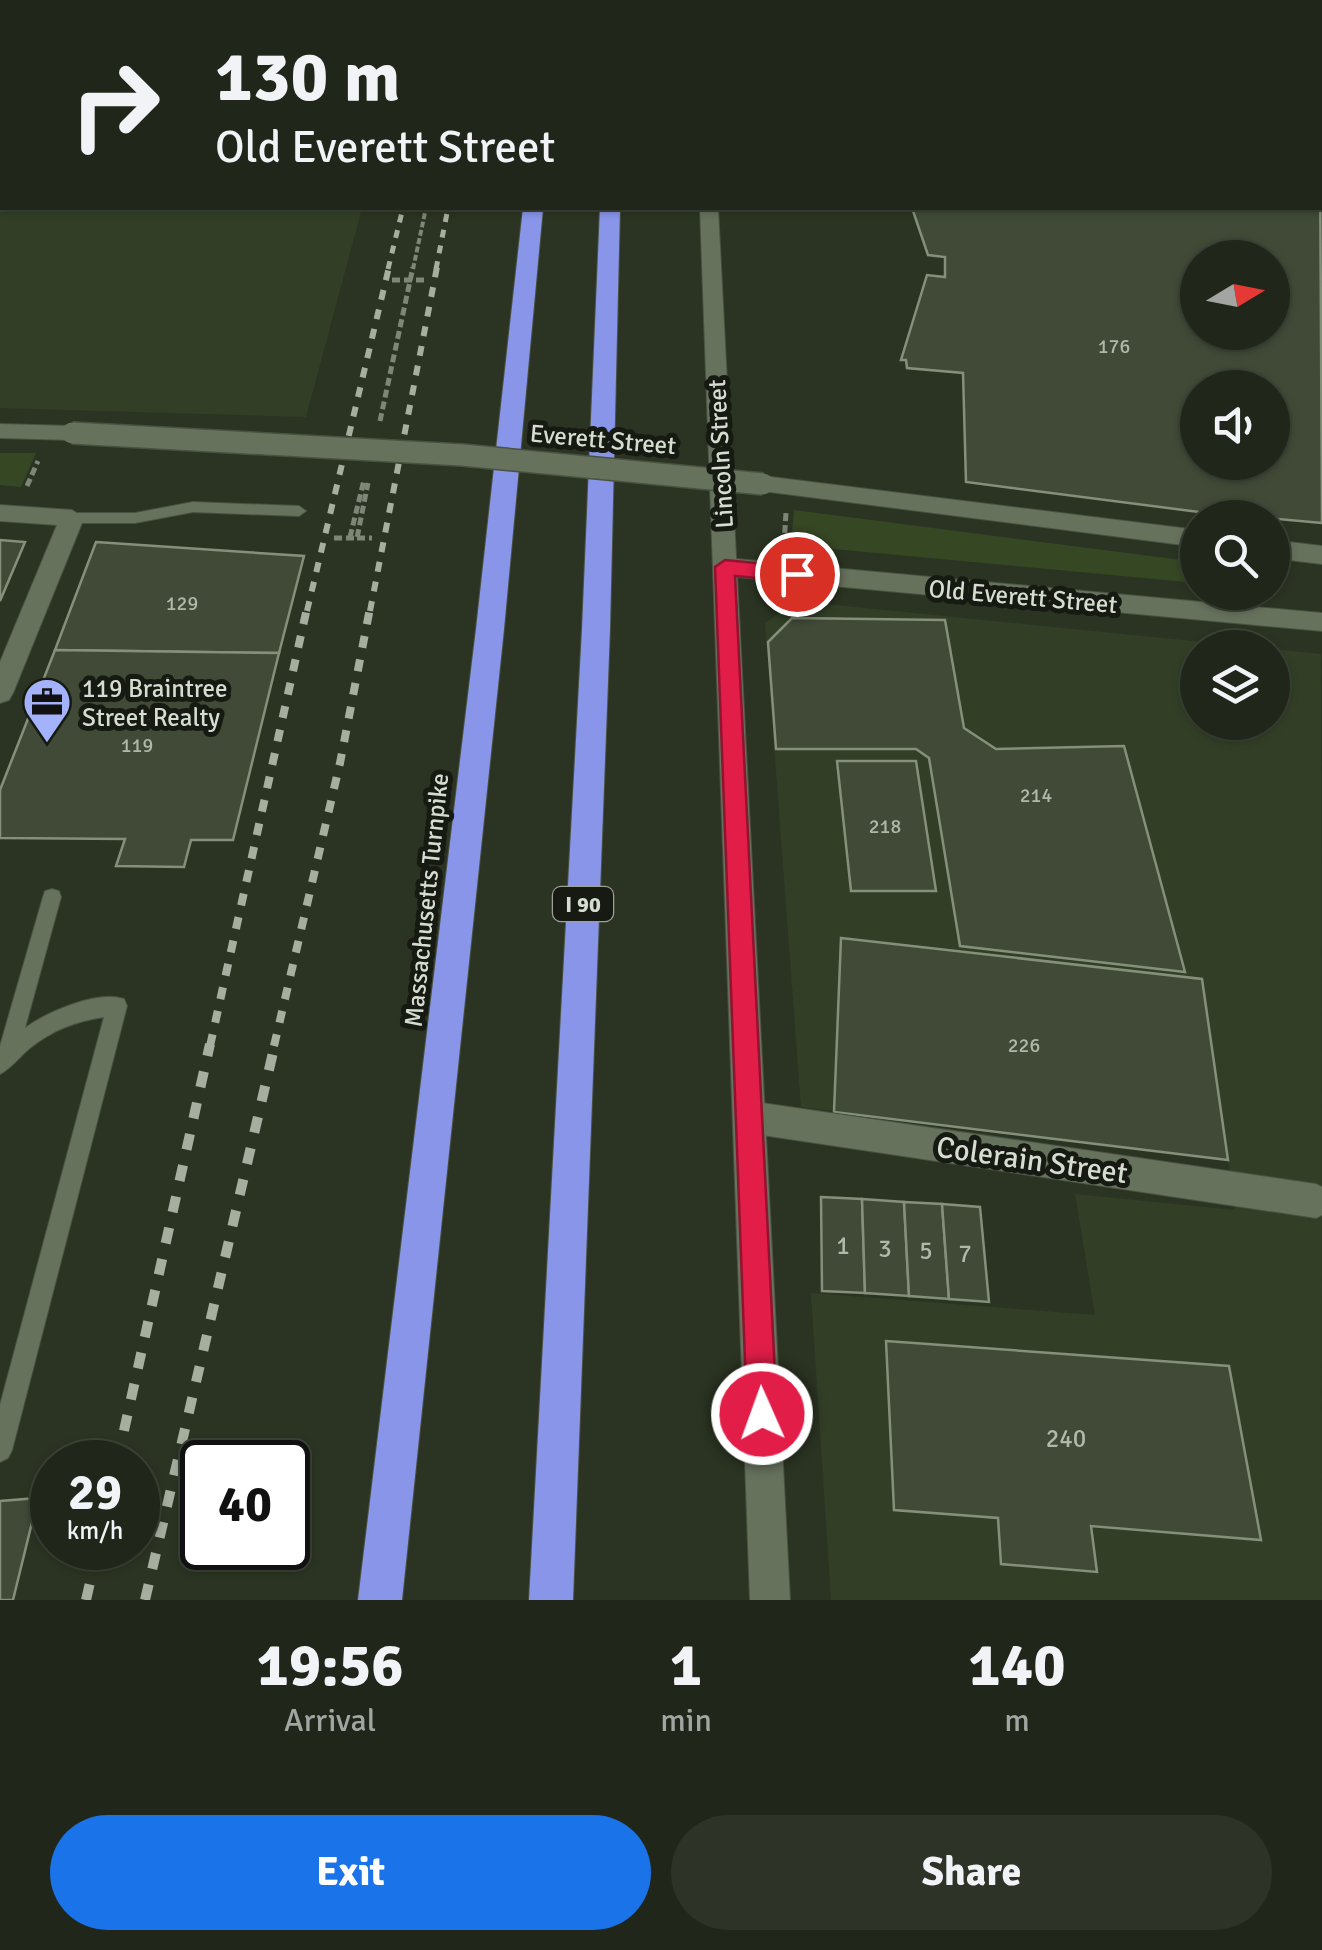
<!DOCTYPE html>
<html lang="en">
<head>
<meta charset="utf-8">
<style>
	body { margin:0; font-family:Signika,sans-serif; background:#2d3327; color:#f1f3f6; height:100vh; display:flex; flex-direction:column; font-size:38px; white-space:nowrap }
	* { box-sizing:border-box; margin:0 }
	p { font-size:32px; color:#a2a5a2 }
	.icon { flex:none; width:55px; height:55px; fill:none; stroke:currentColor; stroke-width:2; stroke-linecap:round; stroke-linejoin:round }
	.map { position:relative; height:1600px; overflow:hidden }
	.drawer { display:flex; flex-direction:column; background:#20271a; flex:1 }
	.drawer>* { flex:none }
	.guide { position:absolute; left:0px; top:0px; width:1322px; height:210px; box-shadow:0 2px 8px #0004,0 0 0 2px #3d4439; background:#20271a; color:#f1f3f6; overflow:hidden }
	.needle { width:65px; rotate:80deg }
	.controls { position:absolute; left:1180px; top:240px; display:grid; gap:20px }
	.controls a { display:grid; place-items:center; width:110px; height:110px; border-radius:50%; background:#20271a; box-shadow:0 2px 8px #0004,0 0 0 2px #3d4439; font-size:50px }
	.speed { position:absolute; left:30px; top:1440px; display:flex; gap:20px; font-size:50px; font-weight:700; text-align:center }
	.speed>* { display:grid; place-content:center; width:130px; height:130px; border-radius:50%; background:#20271a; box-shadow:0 2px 8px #0004,0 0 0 2px #3d4439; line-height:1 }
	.speed small { font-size:25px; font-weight:400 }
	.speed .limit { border:5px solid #111; border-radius:15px; background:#fff; color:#111 }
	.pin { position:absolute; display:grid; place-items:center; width:85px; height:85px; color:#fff; margin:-42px; border:5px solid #fff; border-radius:50%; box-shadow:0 2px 10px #0007 }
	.me { position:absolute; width:110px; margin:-55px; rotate:358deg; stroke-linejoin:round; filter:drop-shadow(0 0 8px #0008) }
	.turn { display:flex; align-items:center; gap:35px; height:210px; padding:0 50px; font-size:45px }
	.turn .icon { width:130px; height:130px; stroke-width:2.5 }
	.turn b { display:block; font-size:70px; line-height:85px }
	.eta { display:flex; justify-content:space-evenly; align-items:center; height:170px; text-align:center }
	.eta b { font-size:60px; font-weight:700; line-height:70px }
	.button { display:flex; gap:20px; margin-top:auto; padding:20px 50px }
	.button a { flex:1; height:115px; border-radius:60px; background:#1a73e8; color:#fff; font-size:40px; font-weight:700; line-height:115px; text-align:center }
	.button a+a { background:#2d3327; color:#f1f3f6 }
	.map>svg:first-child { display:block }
	.built { fill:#323f26; fill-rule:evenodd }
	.green { fill:#364724 }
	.building { fill:#404a37; stroke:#85907b; stroke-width:2.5; fill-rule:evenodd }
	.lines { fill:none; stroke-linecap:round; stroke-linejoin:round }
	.service-casing { stroke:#495242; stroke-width:2 }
	.minor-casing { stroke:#495242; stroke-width:2 }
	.tertiary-casing { stroke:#495242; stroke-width:2 }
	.motorway-casing { stroke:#495242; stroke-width:2 }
	.path-far1 { stroke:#7e8677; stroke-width:4; stroke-dasharray:6 2.5; stroke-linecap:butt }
	.path { stroke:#7e8677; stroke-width:5; stroke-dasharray:8 4; stroke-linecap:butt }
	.service { fill:#67725d; fill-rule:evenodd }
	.minor { fill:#67725d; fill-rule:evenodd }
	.tertiary { fill:#67725d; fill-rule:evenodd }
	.motorway { fill:#8895e9; fill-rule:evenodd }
	.rail-far3 { stroke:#a6aea0; stroke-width:5; stroke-dasharray:8 8; stroke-linecap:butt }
	.rail-far2 { stroke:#a6aea0; stroke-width:6; stroke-dasharray:10 10; stroke-linecap:butt }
	.rail-far1 { stroke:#a6aea0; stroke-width:8; stroke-dasharray:12 12; stroke-linecap:butt }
	.rail { stroke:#a6aea0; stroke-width:10; stroke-dasharray:16 16; stroke-linecap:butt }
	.tertiary-bridge-casing { stroke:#495242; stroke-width:24; stroke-linecap:butt }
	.tertiary-bridge { stroke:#67725d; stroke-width:21 }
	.route { fill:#e11d48; stroke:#92132f; stroke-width:2.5 }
	.labels { text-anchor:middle; stroke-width:10; stroke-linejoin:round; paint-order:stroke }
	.number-label { font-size:20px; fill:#b0b8aa }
	.shield { fill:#161a12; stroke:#9ca297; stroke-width:2.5 }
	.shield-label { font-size:22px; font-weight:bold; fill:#d5dcd0 }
	.street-label { font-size:25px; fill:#d5dcd0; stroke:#161a12 }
	.poi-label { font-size:25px; fill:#d5dcd0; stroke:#161a12; text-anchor:start }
	.near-number-label { font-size:25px; fill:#b0b8aa }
	.near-street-label { font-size:30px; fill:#d5dcd0; stroke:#161a12 }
</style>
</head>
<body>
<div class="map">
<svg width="1322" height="1600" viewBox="0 0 1322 1600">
	<rect width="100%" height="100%" fill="#2b3422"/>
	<g class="built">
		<path d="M0,0H420L2,2V208H362L306,417L0,408Z"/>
		<path d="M796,601L1321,654L1322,1600H831L811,1293L1095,1315L1075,1194L1235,1210L1228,1160L801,1107L765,623ZM1198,648H1272V722H1198Z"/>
	</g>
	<g class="green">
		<path d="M0,453H36L21,487L0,485Z"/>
		<path d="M794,510L1197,562V583L791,545Z"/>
	</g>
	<g class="building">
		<path d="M1320,146L1322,523L1199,512L966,482L963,373L907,368L906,360H901L927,275L945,277V257L928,255L912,208H1320ZM1198,258H1272V332H1198ZM1198,388H1272V462H1198Z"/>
		<path d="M0,540L25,542L0,601Z"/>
		<path d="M96,542L304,556L279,653L55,650Z"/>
		<path d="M792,618L945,620L964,728L996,749L1124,746L1185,972L960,946L929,758L916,749H776L768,642Z"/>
		<path d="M55,650L279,653L233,840H191L184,867L116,866L125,839L0,838V790Z"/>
		<path d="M837,761H916L936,891H851Z"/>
		<path d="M841,938L1202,979L1228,1160L834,1112Z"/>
		<path d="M821,1197L862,1199L865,1293L822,1291Z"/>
		<path d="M862,1199L904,1202L909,1296L865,1293Z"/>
		<path d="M904,1202L942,1204L949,1299L909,1296Z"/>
		<path d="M942,1204L980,1207L989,1302L949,1299Z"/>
		<path d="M886,1341L1229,1366L1261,1540L1091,1526L1097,1572L1001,1564L998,1518L894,1510Z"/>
		<path d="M38,1498L13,1600H0V1501Z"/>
	</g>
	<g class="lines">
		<g class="service-casing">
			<g id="service">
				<path d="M193,502L299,506L306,511L299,516L193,512L135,523H72L65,518L72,513H135Z"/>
				<path d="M52,889L59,891L61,897L25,1028C47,1012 97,990 124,999L127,1006L12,1450L8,1458L0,1462V1405L104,1017C77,1021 52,1030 30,1048C20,1056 12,1068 0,1074V1046L43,897L45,891Z"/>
			</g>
		</g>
		<g class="minor-casing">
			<g id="minor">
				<path d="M0,0L7,1L9,2H2L0,9Z"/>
				<path d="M725,558L1322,613V631L725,576L713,567Z"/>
				<path d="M749,1101L1316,1184L1322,1187V1215L1316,1218L749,1133L738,1128L733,1117L738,1106Z"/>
			</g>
		</g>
		<g class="tertiary-casing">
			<g id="tertiary">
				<path d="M691,0H707V2H692Z"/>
				<path d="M2,59V71L0,72V60Z"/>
				<path d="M700,208H718L790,1600H750Z"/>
				<path d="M0,424L72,426L83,433L72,440L0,438Z"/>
				<path d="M763,476L1198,530V547L755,490L752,484L755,478Z"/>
				<path d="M0,505L72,510L84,518L13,693L9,700L0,703V662L57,525L0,521Z"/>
				<path d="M1272,540L1322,546V564L1272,558Z"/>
			</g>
		</g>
		<g class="motorway-casing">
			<g id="motorway">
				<rect x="545" y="0" width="16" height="2"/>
				<rect x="609" y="0" width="16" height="2"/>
				<path d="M523,208H543L504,629L402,1600H358L476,629Z"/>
				<path d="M600,208H620L610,629L573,1600H529L582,629Z"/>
			</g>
		</g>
		<path class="path-far1" d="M413,269L426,208"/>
		<g class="path">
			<path d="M392,280H425"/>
			<path d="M380,421L413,267"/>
			<path d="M27,486L38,461"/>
			<path d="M350,537L364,480"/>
			<path d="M334,538H357L368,483"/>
			<path d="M357,538H372"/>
			<path d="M784,545L786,512"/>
		</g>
		<use href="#service" class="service"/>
		<use href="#minor" class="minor"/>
		<use href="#tertiary" class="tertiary"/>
		<use href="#motorway" class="motorway"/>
		<g class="rail-far3">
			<path d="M388,269L403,208"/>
			<path d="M436,269L448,208"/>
		</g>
		<g class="rail-far2">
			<path d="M307,611L389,267"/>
			<path d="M370,611L437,267"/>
		</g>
		<g class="rail-far1">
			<path d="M210,1046L307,608"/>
			<path d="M274,1046L340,763L370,608"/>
		</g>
		<g class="rail">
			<path d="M117,1462L210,1044"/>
			<path d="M86,1600L98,1548"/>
			<path d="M145,1600L275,1044"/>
		</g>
		<g class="tertiary-bridge-casing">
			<path id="tertiary-bridge" d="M72,433L462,455L763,484"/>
		</g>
		<use href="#tertiary-bridge" class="tertiary-bridge"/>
	</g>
	<path class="route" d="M725,560L797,567L807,574L797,582L735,576L777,1414L773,1425L762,1430L751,1425L747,1414L715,567Z"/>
	<defs>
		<g id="office-pin" transform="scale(2.5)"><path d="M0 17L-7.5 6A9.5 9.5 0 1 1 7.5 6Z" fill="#a4b2fc" stroke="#161a12"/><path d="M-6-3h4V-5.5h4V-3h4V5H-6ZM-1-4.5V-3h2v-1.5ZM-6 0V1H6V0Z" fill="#111"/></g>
	</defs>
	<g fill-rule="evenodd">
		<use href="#office-pin" x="47" y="702"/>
	</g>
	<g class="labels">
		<g class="number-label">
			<text x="1114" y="353">176</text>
			<text x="182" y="610">129</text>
			<text x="137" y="752">119</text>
			<text x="1036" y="802">214</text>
			<text x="885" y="833">218</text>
			<text x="1024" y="1052">226</text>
		</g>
		<rect class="shield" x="553" y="887" width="60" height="34" rx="8"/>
		<g class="shield-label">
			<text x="583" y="912">I 90</text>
		</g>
		<g class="street-label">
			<text transform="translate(603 439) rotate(5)" y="9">Everett Street</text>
			<text transform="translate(720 454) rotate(-93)" y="9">Lincoln Street</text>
			<text transform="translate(1023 596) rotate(5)" y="9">Old Everett Street</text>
			<text transform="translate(426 900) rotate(-84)" y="9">Massachusetts Turnpike</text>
		</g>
		<g class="poi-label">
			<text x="82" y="697">119 Braintree<tspan x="82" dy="29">Street Realty</tspan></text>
		</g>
		<g class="near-number-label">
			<text x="843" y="1254">1</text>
			<text x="885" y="1257">3</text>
			<text x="926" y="1259">5</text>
			<text x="965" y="1262">7</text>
			<text x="1066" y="1447">240</text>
		</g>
		<g class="near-street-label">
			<text transform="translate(1032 1160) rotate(8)" y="10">Colerain Street</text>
		</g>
	</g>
</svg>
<div class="controls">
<a><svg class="needle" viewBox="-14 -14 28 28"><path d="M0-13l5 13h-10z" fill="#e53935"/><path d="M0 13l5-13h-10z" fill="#a2a5a2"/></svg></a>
<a><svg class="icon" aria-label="sound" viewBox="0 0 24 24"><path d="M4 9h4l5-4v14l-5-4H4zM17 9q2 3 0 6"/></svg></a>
<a><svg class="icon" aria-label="search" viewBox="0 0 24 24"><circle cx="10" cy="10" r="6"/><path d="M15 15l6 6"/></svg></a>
<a><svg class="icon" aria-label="layers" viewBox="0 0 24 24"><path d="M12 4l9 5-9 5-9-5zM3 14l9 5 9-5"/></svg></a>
</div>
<div class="speed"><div>29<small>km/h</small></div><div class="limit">40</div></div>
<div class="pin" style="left:797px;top:574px;background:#d93025"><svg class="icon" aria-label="arrive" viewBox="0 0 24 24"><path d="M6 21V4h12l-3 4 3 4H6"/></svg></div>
<svg class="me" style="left:762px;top:1414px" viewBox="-20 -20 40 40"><circle r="17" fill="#e11d48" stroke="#fff" stroke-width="3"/><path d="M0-11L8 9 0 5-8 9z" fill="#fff"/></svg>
<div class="guide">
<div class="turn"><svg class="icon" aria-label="right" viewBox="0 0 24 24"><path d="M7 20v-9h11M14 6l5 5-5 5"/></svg><div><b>130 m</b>Old Everett Street</div></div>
</div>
</div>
<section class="drawer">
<div class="eta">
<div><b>19:56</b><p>Arrival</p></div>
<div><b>1</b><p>min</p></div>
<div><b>140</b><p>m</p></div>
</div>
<div class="button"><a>Exit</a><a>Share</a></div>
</section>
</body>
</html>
